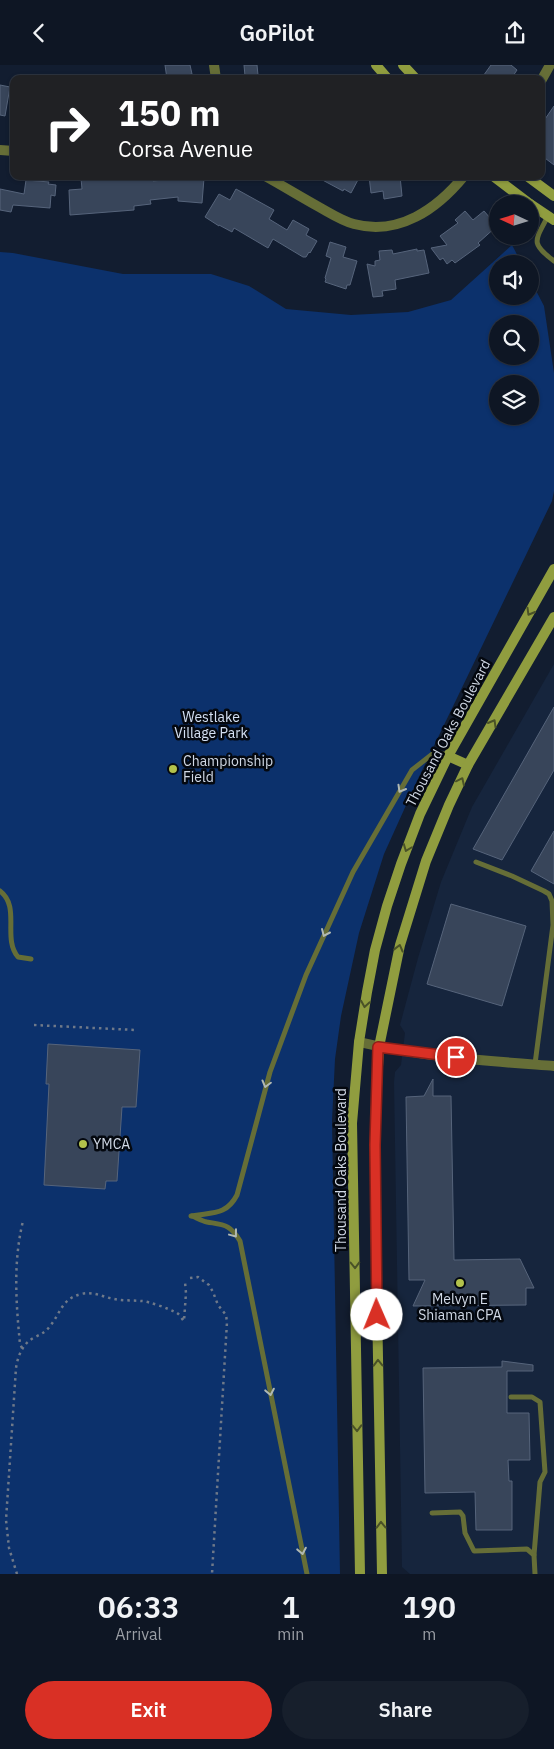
<!DOCTYPE html>
<html lang="en">
<head>
<meta charset="utf-8">
<style>
	body { margin:0; font-family:"IBM Plex Sans",sans-serif; background:#171f2c; color:#f1f3f6; height:100vh; display:flex; flex-direction:column; font-size:19px; white-space:nowrap }
	* { box-sizing:border-box; margin:0 }
	p { font-size:16px; color:#9b9fa6 }
	.icon { flex:none; width:28px; height:28px; fill:none; stroke:currentColor; stroke-width:2; stroke-linecap:round; stroke-linejoin:round }
	.map { position:relative; height:1509px; overflow:hidden }
	.details { display:flex; flex-direction:column; background:#0e1624; flex:1 }
	.details>* { flex:none }
	.guide { position:absolute; left:10px; top:10px; width:535px; height:105px; border-radius:10px; box-shadow:0 1px 4px #0004,0 0 0 1px #2e3541; background:#202124; color:#fff; overflow:hidden }
	.needle { width:32px; rotate:274deg }
	.buttons { position:absolute; left:489px; top:130px; display:grid; gap:10px }
	.buttons a { display:grid; place-items:center; width:50px; height:50px; border-radius:50%; background:#0e1624; box-shadow:0 1px 4px #0004,0 0 0 1px #2e3541; font-size:25px }
	.pin { position:absolute; display:grid; place-items:center; width:42px; height:42px; color:#fff; margin:-21px; border:2px solid #fff; border-radius:50%; box-shadow:0 1px 5px #0007 }
	.me { position:absolute; width:55px; margin:-28px; rotate:359deg; stroke-linejoin:round; filter:drop-shadow(0 0 4px #0008) }
	.turn { display:flex; align-items:center; gap:18px; height:105px; padding:0 25px; font-size:22px }
	.turn .icon { width:65px; height:65px; stroke-width:2.5 }
	.turn b { display:block; font-size:35px; line-height:42px }
	.eta { display:flex; justify-content:space-evenly; align-items:center; height:85px; text-align:center }
	.eta b { font-size:30px; font-weight:600; line-height:35px }
	.primary-button { display:flex; gap:10px; margin-top:auto; padding:10px 25px }
	.primary-button a { flex:1; height:58px; border-radius:30px; background:#d93025; color:#fff; font-size:20px; font-weight:600; line-height:58px; text-align:center }
	.primary-button a+a { background:#171f2c; color:#f1f3f6 }
	header { display:flex; justify-content:space-between; align-items:center; height:65px; padding:0 25px; background:#0e1624; font-size:22px; font-weight:600 }
	.map>svg:first-child { display:block }
	.built { fill:#16253d }
	.green { fill:#0c316c; fill-rule:evenodd }
	.building { fill:#38455a; stroke:#56647b }
	.lines { fill:none; stroke-linecap:round; stroke-linejoin:round }
	.path { stroke:#6f7989; stroke-width:2.5; stroke-dasharray:2.5 4; stroke-linecap:butt }
	.service { stroke:#666e37; stroke-width:5 }
	.minor { stroke:#666e37; stroke-width:10 }
	.secondary { stroke:#909d3f; stroke-width:10 }
	.oneway { stroke:#4a5227 }
	.oneway2 { stroke:#b1b9b2 }
	.route-casing { stroke:#8d1f18; stroke-width:12 }
	.route { stroke:#d93025; stroke-width:9 }
	.poi-dot { fill:#b3c24b; stroke:#04080f; stroke-width:2 }
	.labels { text-anchor:middle; stroke-width:5; stroke-linejoin:round; paint-order:stroke }
	.park-label { font-size:14px; fill:#d4e0f3; stroke:#04080f }
	.street-label { font-size:14px; fill:#d1d9e6; stroke:#04080f }
	.poi-label { font-size:14px; fill:#d1d9e6; stroke:#04080f; text-anchor:start }
</style>
</head>
<body>
<header><svg class="icon" aria-label="back" viewBox="0 0 24 24"><path d="M15 5l-7 7 7 7"/></svg>GoPilot<svg class="icon" aria-label="share" viewBox="0 0 24 24"><path d="M12 15V3M7 8l5-5 5 5M5 13v7h14v-7"/></svg></header>
<div class="map">
<svg width="554" height="1509" viewBox="0 0 554 1509">
	<rect width="100%" height="100%" fill="#121d30"/>
	<path class="built" d="M554,599V1509H410L402,1502L394,1017L395,1007L401,1000L405,968L400,960L418,893L441,817L472,742Z"/>
	<path class="green" d="M512,180L522,199H498V231H530V214L544,241L554,308V426L552,436L417,716L384,789L359,868L341,951L335,994L332,1056L340,1509H0V187L13,188L123,209H211L249,221L286,244L351,250L408,247L451,235ZM498,259H530V291H498ZM498,319H530V351H498Z"/>
	<g class="building">
		<path d="M165,0H190L192,9L181,11V14H167Z"/>
		<path d="M244,0H257L258,10L245,11Z"/>
		<path d="M491,0H511L517,5L511,14H481Z"/>
		<path d="M0,20L10,22L5,51L0,50Z"/>
		<path d="M554,41V100L541,90V60Z"/>
		<path d="M111,111H152L153,116L174,114V111H193L204,113L202,138L178,136V132L150,135L151,139L134,141V145L70,150L69,125L82,124L81,113Z"/>
		<path d="M315,111H360L351,128L344,124L343,126Z"/>
		<path d="M369,111H400L402,131L384,134L383,126L371,128Z"/>
		<path d="M26,115L49,117L48,119L56,120L55,131L51,130L50,143L13,140L11,147L0,145V124L24,129Z"/>
		<path d="M236,124L274,145L269,154L287,165L293,155L309,164L306,170L317,176L310,188L309,187L306,192H303L273,174L268,183L234,163L232,167L219,160V161L205,152L219,129L230,135Z"/>
		<path d="M465,146L473,155L484,146L497,161L478,178L480,180L455,198L452,195L447,199L443,193L440,195L431,183L447,180L440,171L458,158L455,155Z"/>
		<path d="M330,177L346,182L343,192L357,196L350,220H347L346,224L325,217L326,214L325,213L331,193L326,191Z"/>
		<path d="M417,184V186L424,185L429,208L395,215L396,224L382,226L383,231L373,232L367,199L375,201V196L380,195L379,186L392,185L393,189Z"/>
		<path d="M554,642V705L502,795L473,784Z"/>
		<path d="M554,766V819L531,806Z"/>
		<path d="M451,839L526,861L502,941L427,919Z"/>
		<path d="M48,979L140,985L136,1042H122L117,1116H106L105,1124L44,1120L49,1019H46Z"/>
		<path d="M433,1014V1031H451L454,1195L520,1194L534,1223H526V1240L413,1241L425,1215H409L406,1032L424,1031Z"/>
		<path d="M502,1296L533,1300V1306H507V1348H529L530,1395H508L509,1416H512V1465H476L475,1427L425,1428L423,1303L502,1302Z"/>
	</g>
	<g class="lines">
		<g class="path">
			<path d="M34,960L135,965"/>
			<path d="M190,1213L198,1212L209,1220L213,1227L218,1240L226,1250L227,1257L212,1509"/>
			<path d="M22,1283L20,1279C16,1238 13,1197 23,1156"/>
			<path d="M17,1509L9,1483L6,1455L16,1303C18,1290 23,1278 35,1272C41,1269 46,1267 50,1261C61,1248 61,1234 81,1229C93,1226 103,1232 114,1234C123,1236 132,1235 141,1236C148,1236 170,1244 177,1248C180,1250 182,1254 184,1256L186,1228L185,1217"/>
		</g>
		<g class="service">
			<path d="M548,151C535,176 530,178 554,196"/>
			<path d="M476,797L512,811L544,826L549,829L552,836L553,860L535,999"/>
			<path d="M0,826C21,842 2,873 18,892L31,894"/>
			<path d="M191,1151C212,1147 226,1151 237,1130L270,1007L306,910L353,807L412,705L435,687L448,690"/>
			<path d="M192,1151C197,1153 202,1156 207,1157C224,1160 230,1159 240,1176L307,1509"/>
			<path d="M511,1332H532L540,1337L545,1407L540,1417L534,1490"/>
			<path d="M432,1448L460,1447L463,1451L465,1468L474,1486L527,1484L534,1490L535,1509"/>
		</g>
		<g class="minor">
			<path d="M214,0L216,14"/>
			<path d="M541,16L550,0"/>
			<path d="M0,85L14,86"/>
			<path d="M265,111C283,121 301,132 319,142C330,148 342,156 354,159C399,171 437,144 464,111"/>
			<path d="M359,977C422,992 489,996 554,1001"/>
		</g>
		<g class="secondary">
			<path d="M376,0L388,14"/>
			<path d="M403,0L416,14"/>
			<path d="M493,111L530,139"/>
			<path d="M527,111L554,131"/>
			<path d="M530,139L554,155"/>
			<path d="M448,691L468,700"/>
			<path d="M360,1509L352,1058L359,977L367,927L375,885L387,841L401,799L420,749L448,691L554,504"/>
			<path d="M382,1509L375,1130V1060L379,982L400,880L426,796L449,740L468,700L554,552"/>
		</g>
	</g>
	<defs><path id="oneway-chevron" d="M-2-3.5L2.5 0L-2 3.5" fill="none" stroke-width="1.6" stroke-linecap="round" stroke-linejoin="round" transform="scale(1.25)"/></defs>
	<g class="oneway">
		<use href="#oneway-chevron" transform="translate(530 547) rotate(120)"/>
		<use href="#oneway-chevron" transform="translate(493 658) rotate(-60)"/>
		<use href="#oneway-chevron" transform="translate(461 716) rotate(-64)"/>
		<use href="#oneway-chevron" transform="translate(407 783) rotate(111)"/>
		<use href="#oneway-chevron" transform="translate(399 883) rotate(-76)"/>
		<use href="#oneway-chevron" transform="translate(365 939) rotate(99)"/>
		<use href="#oneway-chevron" transform="translate(355 1200) rotate(89)"/>
		<use href="#oneway-chevron" transform="translate(378 1298) rotate(-91)"/>
		<use href="#oneway-chevron" transform="translate(357 1363) rotate(89)"/>
		<use href="#oneway-chevron" transform="translate(381 1460) rotate(-91)"/>
	</g>
	<g class="oneway2">
		<use href="#oneway-chevron" transform="translate(401 724) rotate(120)"/>
		<use href="#oneway-chevron" transform="translate(325 868) rotate(114)"/>
		<use href="#oneway-chevron" transform="translate(266 1019) rotate(105)"/>
		<use href="#oneway-chevron" transform="translate(234 1169) rotate(53)"/>
		<use href="#oneway-chevron" transform="translate(270 1327) rotate(79)"/>
		<use href="#oneway-chevron" transform="translate(302 1486) rotate(79)"/>
	</g>
	<g class="lines">
		<g class="route-casing">
			<path id="route" d="M377,1250L375,1080L378,982L456,992"/>
		</g>
		<use href="#route" class="route"/>
	</g>
	<g class="poi-dot">
		<circle cx="173" cy="704" r="5"/>
		<circle cx="83" cy="1079" r="5"/>
		<circle cx="460" cy="1218" r="5"/>
	</g>
	<g class="labels">
		<g class="park-label">
			<text x="211" y="657">Westlake<tspan x="211" dy="16">Village Park</tspan></text>
		</g>
		<g class="street-label">
			<text transform="translate(448 668) rotate(-62)" y="5">Thousand Oaks Boulevard</text>
			<text transform="translate(341 1105) rotate(-90)" y="5">Thousand Oaks Boulevard</text>
		</g>
		<g class="poi-label">
			<text x="183" y="701">Championship<tspan x="183" dy="16">Field</tspan></text>
			<text x="93" y="1084">YMCA</text>
			<text x="460" y="1239" text-anchor="middle">Melvyn E<tspan x="460" dy="16">Shiaman CPA</tspan></text>
		</g>
	</g>
</svg>
<div class="buttons">
<a><svg class="needle" viewBox="-14 -14 28 28"><path d="M0-13l5 13h-10z" fill="#e53935"/><path d="M0 13l5-13h-10z" fill="#9b9fa6"/></svg></a>
<a><svg class="icon" aria-label="sound" viewBox="0 0 24 24"><path d="M4 9h4l5-4v14l-5-4H4zM17 9q2 3 0 6"/></svg></a>
<a><svg class="icon" aria-label="search" viewBox="0 0 24 24"><circle cx="10" cy="10" r="6"/><path d="M15 15l6 6"/></svg></a>
<a><svg class="icon" aria-label="layers" viewBox="0 0 24 24"><path d="M12 4l9 5-9 5-9-5zM3 14l9 5 9-5"/></svg></a>
</div>
<div class="pin" style="left:456px;top:992px;background:#d93025"><svg class="icon" aria-label="arrive" viewBox="0 0 24 24"><path d="M6 21V4h12l-3 4 3 4H6"/></svg></div>
<svg class="me" style="left:377px;top:1250px" viewBox="-20 -20 40 40"><circle r="19" fill="#fff"/><path d="M0-13L10 11 0 6-10 11z" fill="#d93025"/></svg>
<div class="guide">
<div class="turn"><svg class="icon" aria-label="right" viewBox="0 0 24 24"><path d="M7 20v-9h11M14 6l5 5-5 5"/></svg><div><b>150 m</b>Corsa Avenue</div></div>
</div>
</div>
<section class="details">
<div class="eta">
<div><b>06:33</b><p>Arrival</p></div>
<div><b>1</b><p>min</p></div>
<div><b>190</b><p>m</p></div>
</div>
<div class="primary-button"><a>Exit</a><a>Share</a></div>
</section>
</body>
</html>
